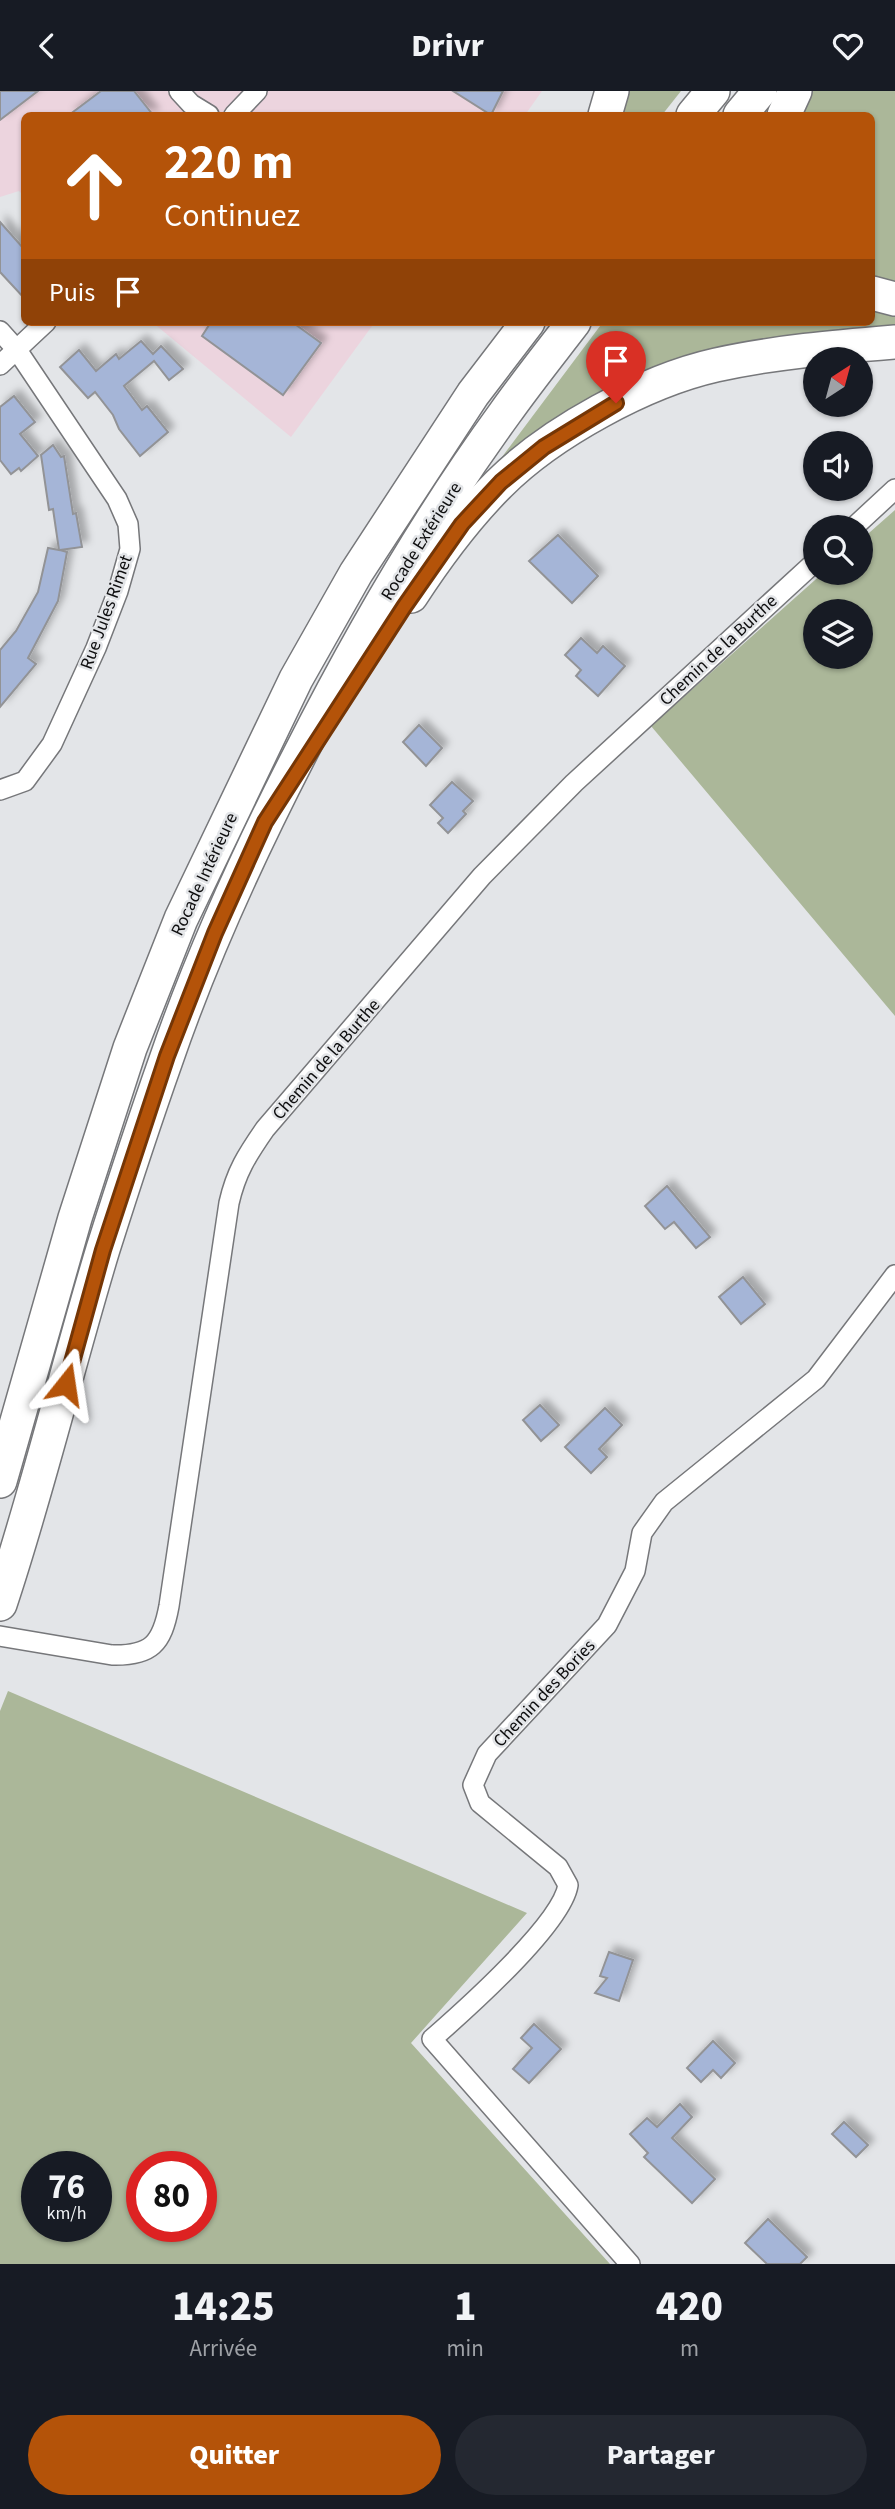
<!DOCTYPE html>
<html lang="fr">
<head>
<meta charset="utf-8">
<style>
	body { margin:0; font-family:"Source Sans 3",sans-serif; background:#242831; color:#f1f3f6; height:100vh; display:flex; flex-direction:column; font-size:26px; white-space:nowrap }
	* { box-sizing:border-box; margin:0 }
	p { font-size:23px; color:#9ea1a6 }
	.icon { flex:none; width:38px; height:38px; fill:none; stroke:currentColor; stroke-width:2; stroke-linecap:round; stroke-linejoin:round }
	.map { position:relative; height:2173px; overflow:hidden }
	.sheet { display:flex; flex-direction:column; background:#171b24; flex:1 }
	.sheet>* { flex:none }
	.top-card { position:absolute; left:21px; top:21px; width:854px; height:214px; border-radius:10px; box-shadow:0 2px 5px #0004; background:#b45309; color:#fff; overflow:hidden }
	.needle { width:46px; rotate:36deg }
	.fabs { position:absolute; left:803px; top:256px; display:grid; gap:14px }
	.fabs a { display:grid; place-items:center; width:70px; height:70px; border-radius:50%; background:#171b24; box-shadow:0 2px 5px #0004; font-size:35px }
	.speed { position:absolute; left:21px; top:2060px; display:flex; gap:14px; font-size:35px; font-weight:700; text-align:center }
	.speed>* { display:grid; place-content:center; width:91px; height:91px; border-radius:50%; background:#171b24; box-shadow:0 2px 5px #0004; line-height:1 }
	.speed small { font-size:18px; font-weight:400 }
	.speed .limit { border:10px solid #d22; background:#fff; color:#111 }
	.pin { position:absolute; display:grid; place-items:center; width:60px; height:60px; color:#fff; margin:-72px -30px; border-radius:50% 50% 50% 0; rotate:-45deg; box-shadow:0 0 7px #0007 }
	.pin .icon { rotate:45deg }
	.me { position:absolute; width:77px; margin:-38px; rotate:15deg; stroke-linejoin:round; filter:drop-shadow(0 0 5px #0008) }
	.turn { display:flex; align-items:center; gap:24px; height:147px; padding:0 28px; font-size:32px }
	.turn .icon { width:91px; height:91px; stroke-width:2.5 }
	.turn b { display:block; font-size:49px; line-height:60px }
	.then { display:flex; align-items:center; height:66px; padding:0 28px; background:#0003; gap:14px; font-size:26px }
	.eta { display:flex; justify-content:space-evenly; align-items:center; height:119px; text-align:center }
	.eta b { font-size:42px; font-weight:800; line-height:49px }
	.button { display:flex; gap:14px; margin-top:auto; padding:14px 28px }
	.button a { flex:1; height:80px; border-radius:42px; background:#b45309; color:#fff; font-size:28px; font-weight:800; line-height:80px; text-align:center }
	.button a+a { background:#242831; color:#f1f3f6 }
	header { display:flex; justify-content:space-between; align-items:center; height:91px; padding:0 28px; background:#171b24; font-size:32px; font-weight:800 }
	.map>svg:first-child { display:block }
	.industrial { fill:#ecd4de }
	.green { fill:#abb799; fill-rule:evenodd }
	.building { fill:#a5b5d7; stroke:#929396; stroke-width:2; filter:url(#shadow) }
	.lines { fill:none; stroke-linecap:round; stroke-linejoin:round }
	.street-casing { stroke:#76777a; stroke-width:22 }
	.highway-casing { stroke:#76777a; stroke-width:36 }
	.street { stroke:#fff; stroke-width:19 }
	.highway { stroke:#fff; stroke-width:33 }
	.route-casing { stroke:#753606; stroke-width:18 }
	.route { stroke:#b45309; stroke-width:12 }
	.labels { text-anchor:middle; stroke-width:5; stroke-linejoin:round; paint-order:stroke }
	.street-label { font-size:18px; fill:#0e0e0f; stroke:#e3e5e8 }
</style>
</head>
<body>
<header><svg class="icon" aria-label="back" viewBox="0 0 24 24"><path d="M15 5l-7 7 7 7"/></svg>Drivr<svg class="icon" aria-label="heart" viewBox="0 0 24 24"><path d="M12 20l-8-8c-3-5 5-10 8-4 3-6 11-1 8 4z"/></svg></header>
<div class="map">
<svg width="895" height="2173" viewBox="0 0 895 2173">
	<defs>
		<filter id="shadow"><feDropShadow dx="6" dy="-6" stdDeviation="3.5" flood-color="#0004"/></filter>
	</defs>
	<rect width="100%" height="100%" fill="#e3e5e8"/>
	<g class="industrial">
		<path d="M0,0H542L525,24H24V105L19,100L0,106Z"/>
		<path d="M152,231H375L291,346Z"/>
	</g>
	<g class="green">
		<path d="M620,0H681L662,24H614Z"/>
		<path d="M811,0H895V193L872,184V24H798Z"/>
		<path d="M872,217L895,224V243L786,252L493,378L603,231H872Z"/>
		<path d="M895,419V925L651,635L824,481H861V449ZM816,520H861V565H816Z"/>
		<path d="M8,1600L527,1822L411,1952L610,2173H0V1620ZM37,2076H96V2135H37ZM142,2076H201V2135H142Z"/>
	</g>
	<g class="building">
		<path d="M0,0H38L0,29Z"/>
		<path d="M101,0H134L153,24H69Z"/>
		<path d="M453,0H503L491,24Z"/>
		<path d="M0,131L24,158V207L0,181Z"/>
		<path d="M211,231H292L321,252L283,304L202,245Z"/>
		<path d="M141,250L153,263L161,255L183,278L169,289L154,270L124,295L142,319L147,315L168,341L140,365L119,338L113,324L95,301L88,307L60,276L79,259L96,280L116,263L119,268Z"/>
		<path d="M14,305L35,331L20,343L38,365L21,380L19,377L11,383L0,369V316Z"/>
		<path d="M53,354L61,366L64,365L73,423L76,422L82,456L60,459L67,461L58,510L28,567L36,573L0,616V559L16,540L38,501L48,457L59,459L53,418L49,419L41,364Z"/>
		<path d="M558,444L598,485L572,512L529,470Z"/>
		<path d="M581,547L597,562L603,555L625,575L598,605L576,585L581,579L565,564Z"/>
		<path d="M419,634L442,657L426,675L403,651Z"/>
		<path d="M452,691L473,710L463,720L466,723L448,742L438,732L443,727L430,714Z"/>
		<path d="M667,1095L710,1146L696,1157L674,1131L665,1138L645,1115Z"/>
		<path d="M743,1186L765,1213L741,1233L719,1206Z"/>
		<path d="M540,1314L559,1334L541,1350L523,1329Z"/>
		<path d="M605,1317L622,1334L599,1358L607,1366L591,1382L565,1356Z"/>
		<path d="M609,1861L633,1869L619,1910L595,1902L607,1887L600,1885Z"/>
		<path d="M534,1933L561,1958L529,1992L513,1978L532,1957L521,1947Z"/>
		<path d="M713,1950L735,1972L721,1987L713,1979L701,1991L687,1977Z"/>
		<path d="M680,2013L692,2026L672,2047L715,2088L692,2112L644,2066L648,2062L630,2043L647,2027L657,2036Z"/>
		<path d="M844,2031L868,2054L856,2066L832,2043Z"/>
		<path d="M768,2128L807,2166L800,2173H767L745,2152Z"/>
	</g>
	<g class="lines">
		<g class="street-casing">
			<g id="street">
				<path d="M179,0L191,13L209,24"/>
				<path d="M234,24L257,0"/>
				<path d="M0,240L17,259L117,408L128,433L130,458L118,500L96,557L52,653L25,690L0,699"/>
				<path d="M0,274L46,231"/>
				<path d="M854,436L895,398"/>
				<path d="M0,1545L112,1564C151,1565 162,1553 169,1515L229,1112C236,1081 247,1064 265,1038L482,785L574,692L816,470"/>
				<path d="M630,2173L432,1948C464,1920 562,1833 568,1794L558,1776L480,1712L473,1694L487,1663L607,1534L635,1480L642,1442L664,1411L816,1288L895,1184"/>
			</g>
		</g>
		<g class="highway-casing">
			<g id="highway">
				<path d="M605,24L612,0"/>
				<path d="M693,24L713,0"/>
				<path d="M740,24L760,0"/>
				<path d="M784,24L795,0"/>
				<path d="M872,202L895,208"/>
				<path d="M411,505C437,465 465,427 499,393C551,341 645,290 716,274C775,261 835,256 895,251"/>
				<path d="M0,1390L75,1127L130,957L181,828L296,588L356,482L473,303L528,231"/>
				<path d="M0,1513C39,1396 67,1276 103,1158C123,1095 144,1031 166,969C202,864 249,762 300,663C360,545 427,429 505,322C527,291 551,261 574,231"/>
			</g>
		</g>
		<use href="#street" class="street"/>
		<use href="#highway" class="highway"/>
	</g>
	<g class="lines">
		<g class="route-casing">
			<path id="route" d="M66,1293L103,1159L167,965L215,842L265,731L404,516L462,433L501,391L544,356L616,312"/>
		</g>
		<use href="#route" class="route"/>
	</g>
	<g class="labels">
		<g class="street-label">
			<text transform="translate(421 450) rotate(-58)" y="6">Rocade Extérieure</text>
			<text transform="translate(106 521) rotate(-70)" y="6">Rue Jules Rimet</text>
			<text transform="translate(718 559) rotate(-43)" y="6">Chemin de la Burthe</text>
			<text transform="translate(204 783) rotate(-65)" y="6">Rocade Intérieure</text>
			<text transform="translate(326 968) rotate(-49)" y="6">Chemin de la Burthe</text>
			<text transform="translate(544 1602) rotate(-47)" y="6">Chemin des Bories</text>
		</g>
	</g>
</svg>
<div class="fabs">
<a><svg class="needle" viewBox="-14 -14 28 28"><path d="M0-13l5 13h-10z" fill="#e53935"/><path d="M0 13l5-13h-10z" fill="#9ea1a6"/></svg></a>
<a><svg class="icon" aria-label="sound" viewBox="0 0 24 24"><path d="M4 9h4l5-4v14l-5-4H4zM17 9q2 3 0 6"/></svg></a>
<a><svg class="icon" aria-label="search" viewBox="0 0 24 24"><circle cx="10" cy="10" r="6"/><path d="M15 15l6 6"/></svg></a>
<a><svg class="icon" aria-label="layers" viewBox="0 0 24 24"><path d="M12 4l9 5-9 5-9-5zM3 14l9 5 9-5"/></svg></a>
</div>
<div class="speed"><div>76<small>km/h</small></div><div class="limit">80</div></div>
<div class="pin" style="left:616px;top:312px;background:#d93025"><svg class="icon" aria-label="arrive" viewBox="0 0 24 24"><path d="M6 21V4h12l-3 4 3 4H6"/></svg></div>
<svg class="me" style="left:66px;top:1293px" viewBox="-20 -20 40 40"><path d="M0-17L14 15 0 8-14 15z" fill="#b45309" stroke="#fff" stroke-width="4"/></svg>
<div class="top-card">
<div class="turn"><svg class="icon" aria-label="ahead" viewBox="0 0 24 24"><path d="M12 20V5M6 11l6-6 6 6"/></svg><div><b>220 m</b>Continuez</div></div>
<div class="then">Puis<svg class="icon" aria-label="arrive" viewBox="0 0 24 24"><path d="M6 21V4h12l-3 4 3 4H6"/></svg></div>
</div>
</div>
<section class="sheet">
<div class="eta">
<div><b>14:25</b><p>Arrivée</p></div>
<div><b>1</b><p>min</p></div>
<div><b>420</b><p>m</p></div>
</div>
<div class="button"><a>Quitter</a><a>Partager</a></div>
</section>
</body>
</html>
